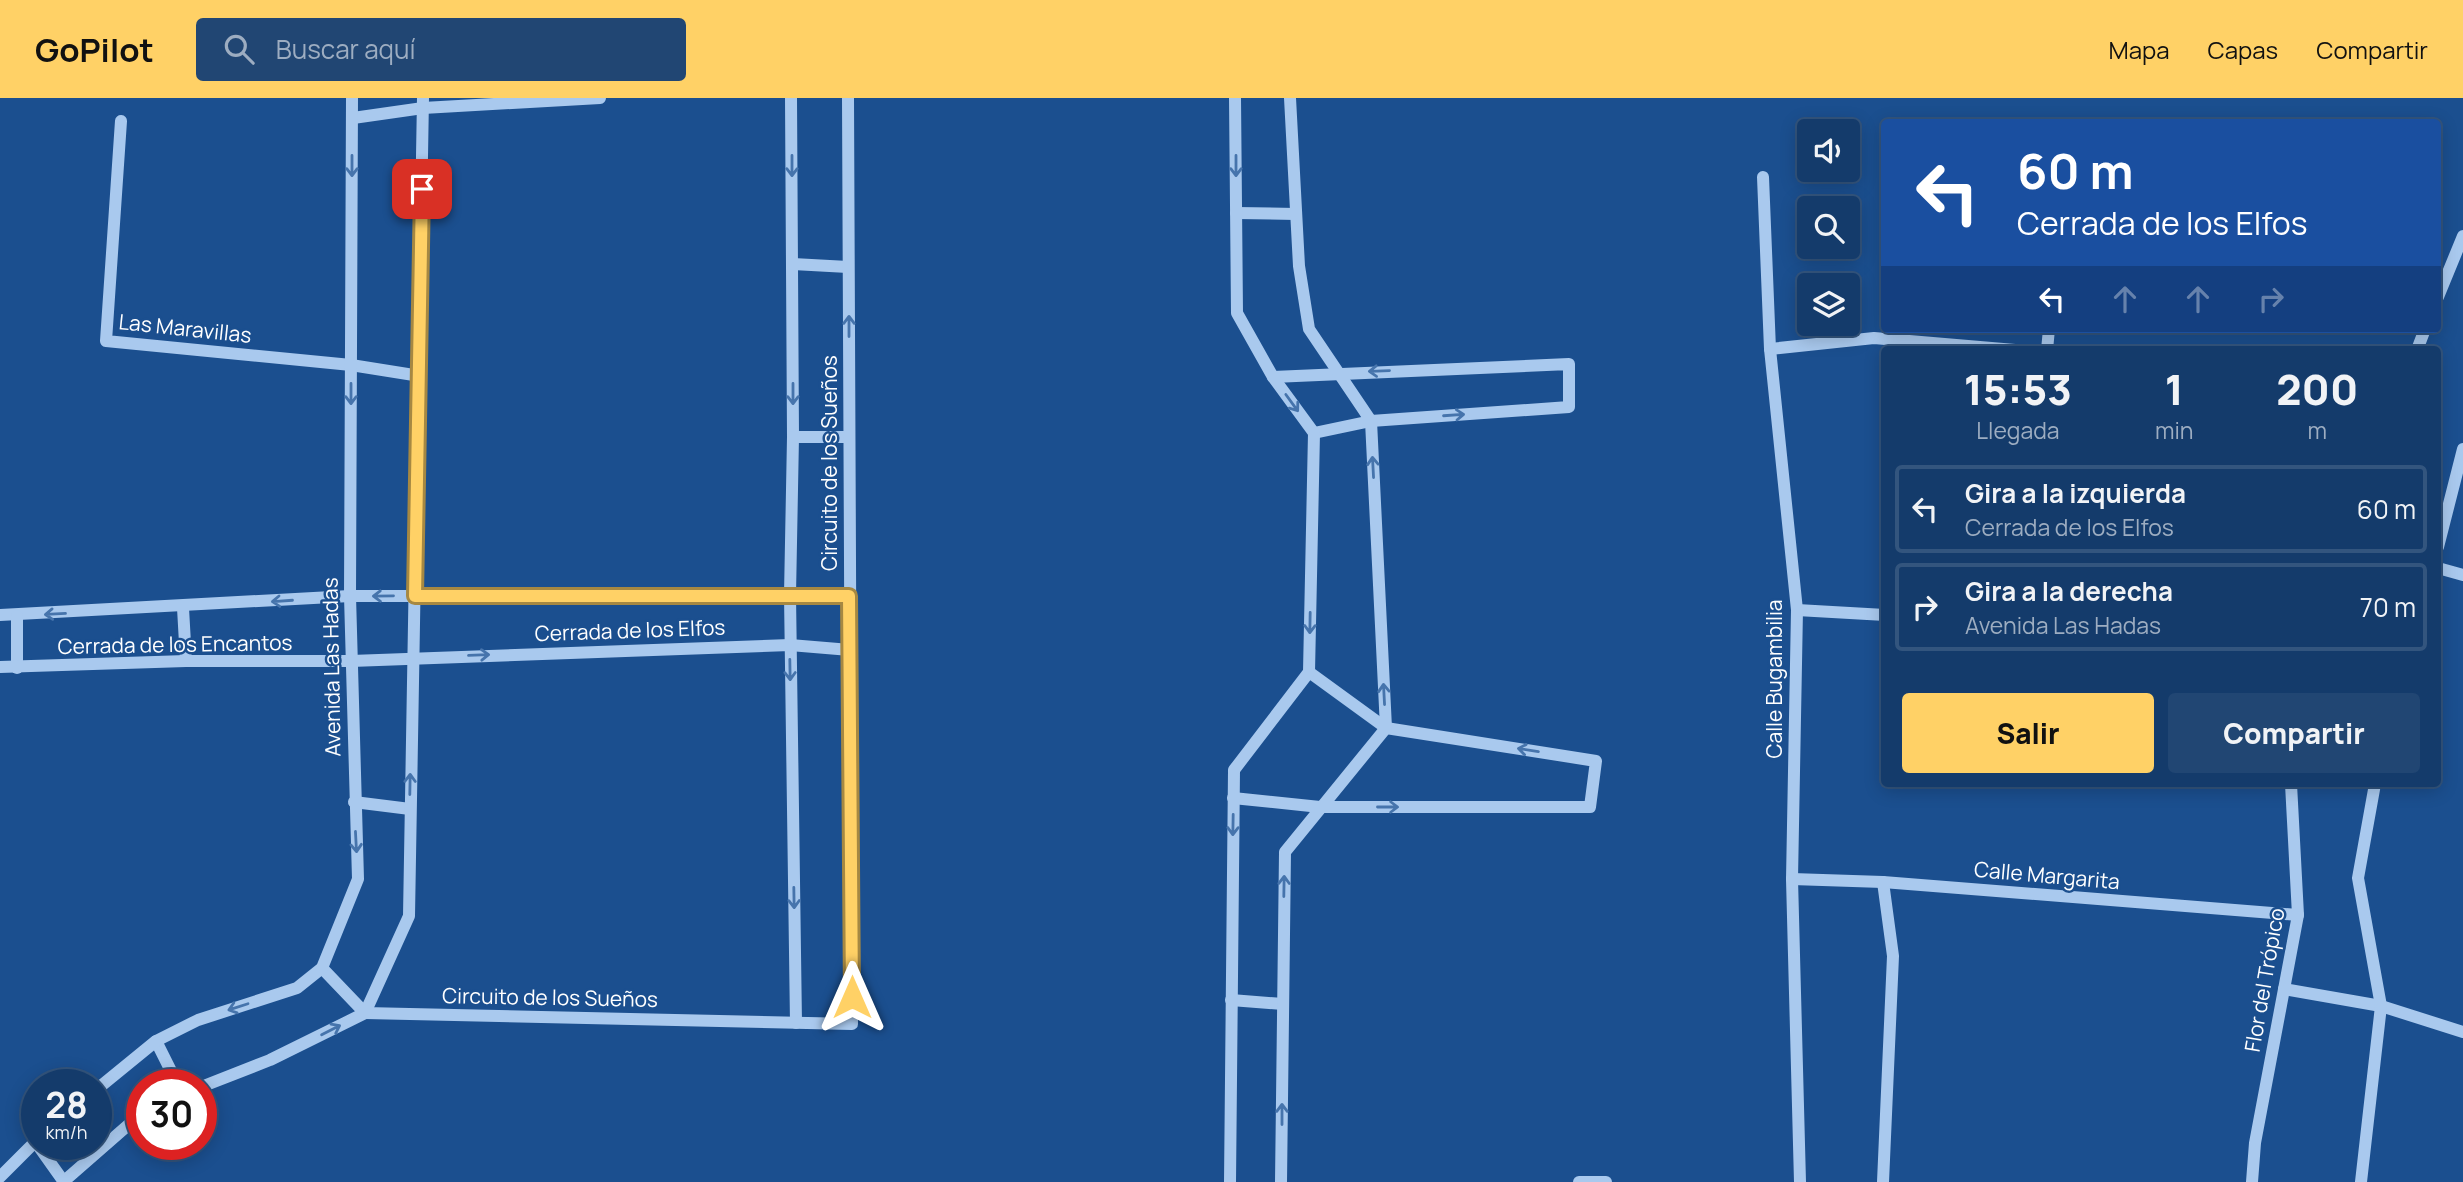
<!DOCTYPE html>
<html lang="es">
<head>
<meta charset="utf-8">
<style>
	body { margin:0; font-family:Manrope,sans-serif; background:#214673; color:#f1f3f6; height:100vh; display:flex; flex-direction:column; font-size:26px; white-space:nowrap }
	* { box-sizing:border-box; margin:0 }
	p { font-size:23px; color:#9dadc1 }
	.icon { flex:none; width:38px; height:38px; fill:none; stroke:currentColor; stroke-width:2; stroke-linecap:round; stroke-linejoin:round }
	.map { position:relative; flex:1; overflow:hidden }
	.side { position:absolute; left:1881px; top:248px; width:560px; height:441px; display:flex; flex-direction:column; background:#143b6b; border-radius:7px; box-shadow:0 4px 18px #0003,0 0 0 2px #33557e }
	.side>* { flex:none }
	.banner { position:absolute; left:1881px; top:21px; width:560px; height:214px; border-radius:7px; box-shadow:0 4px 18px #0003,0 0 0 2px #33557e; background:#1a4fa0; color:#fff; overflow:hidden }
	.fabs { position:absolute; left:1797px; top:21px; display:grid; gap:14px }
	.fabs a { display:grid; place-items:center; width:63px; height:63px; border-radius:7px; background:#143b6b; box-shadow:0 4px 18px #0003,0 0 0 2px #33557e; font-size:35px }
	.speed { position:absolute; left:21px; top:971px; display:flex; gap:14px; font-size:35px; font-weight:700; text-align:center }
	.speed>* { display:grid; place-content:center; width:91px; height:91px; border-radius:50%; background:#143b6b; box-shadow:0 4px 18px #0003,0 0 0 2px #33557e; line-height:1 }
	.speed small { font-size:18px; font-weight:400 }
	.speed .limit { border:10px solid #d22; background:#fff; color:#111 }
	.pin { position:absolute; display:grid; place-items:center; width:60px; height:60px; color:#fff; margin:-30px; border-radius:14px; box-shadow:0 4px 10px #0006 }
	.me { position:absolute; width:77px; margin:-38px; rotate:0deg; stroke-linejoin:round; filter:drop-shadow(0 0 5px #0008) }
	.turn { display:flex; align-items:center; gap:24px; height:147px; padding:0 21px; font-size:32px }
	.turn .icon { width:91px; height:91px; stroke-width:2.5 }
	.turn b { display:block; font-size:49px; line-height:60px }
	.lanes { display:flex; align-items:center; height:66px; padding:0 21px; background:#0003; justify-content:center; gap:35px; direction:ltr }
	.lanes .off { opacity:.35 }
	.eta { display:flex; justify-content:space-evenly; align-items:center; height:119px; text-align:center }
	.eta b { font-size:42px; font-weight:800; line-height:49px }
	.primary-button { display:flex; gap:14px; margin-top:auto; padding:14px 21px }
	.primary-button a { flex:1; height:80px; border-radius:7px; background:#ffd166; color:#111; font-size:28px; font-weight:800; line-height:80px; text-align:center }
	.primary-button a+a { background:#214673; color:#f1f3f6 }
	ul { padding:0; list-style:none }
	li { display:flex; align-items:center; gap:21px; height:88px; margin:0 14px 10px; padding:0 7px; border:4px solid #33557e; border-radius:7px }
	li div { flex:1 }
	li b { display:block; font-size:26px }
	li em { font-style:normal }
	header { display:flex; align-items:center; gap:42px; box-sizing:border-box; height:98px; padding:0 35px; background:#ffd166; color:#111 }
	header strong { font-size:33px }
	nav { display:flex; gap:38px; margin-inline-start:auto; font-size:24px }
	.search { width:490px; height:63px; background:#214673; display:flex; align-items:center; gap:18px; box-sizing:border-box; padding:0 24px; border-radius:7px; color:#9dadc1; font-size:26px }
	.map>svg:first-child { display:block }
	.lines { fill:none; stroke-linecap:round; stroke-linejoin:round }
	.minor { stroke:#a9c9ee; stroke-width:12 }
	.oneway { stroke:#4674ac }
	.route-casing { stroke:#a68842; stroke-width:18 }
	.route { stroke:#ffd166; stroke-width:12 }
	.labels { text-anchor:middle; stroke-width:5; stroke-linejoin:round; paint-order:stroke }
	.street-label { font-size:21px; fill:#fff; stroke:#1b4f8f }
</style>
</head>
<body>
<header>
<strong>GoPilot</strong>
<div class="search"><svg class="icon" aria-label="search" viewBox="0 0 24 24"><circle cx="10" cy="10" r="6"/><path d="M15 15l6 6"/></svg>Buscar aquí</div>
<nav><a>Mapa</a><a>Capas</a><a>Compartir</a></nav>
</header>
<div class="map">
<svg width="2463" height="1084" viewBox="0 0 2463 1084">
	<rect width="100%" height="100%" fill="#1b4f8f"/>
	<g class="lines">
		<g class="minor">
			<path d="M791,0L793,339L790,497L796,925"/>
			<path d="M353,20L423,10L600,0"/>
			<path d="M121,23L106,243L351,267L420,278"/>
			<path d="M1763,79L1770,251L1797,512L1792,781L1800,1084"/>
			<path d="M1236,115L1296,116"/>
			<path d="M793,166L848,169"/>
			<path d="M2438,199L2463,138"/>
			<path d="M1770,251L1874,240L2015,252"/>
			<path d="M2047,252L2049,231"/>
			<path d="M2417,252L2425,231"/>
			<path d="M1273,279L1569,266V309L1371,323L1314,335"/>
			<path d="M793,339H849"/>
			<path d="M2438,449L2463,351"/>
			<path d="M2438,470L2463,477"/>
			<path d="M183,510L186,563"/>
			<path d="M1797,512L1885,517"/>
			<path d="M0,517L350,498H849"/>
			<path d="M17,518V570"/>
			<path d="M0,569L186,563H351L790,547L850,552"/>
			<path d="M1233,700L1320,709H1590L1596,663L1386,630L1309,574"/>
			<path d="M354,704L410,711"/>
			<path d="M1792,781L1883,784L2298,817"/>
			<path d="M322,870L365,915L852,926L848,0"/>
			<path d="M2284,891L2381,908L2463,934"/>
			<path d="M1231,902L1283,906"/>
			<path d="M156,943L178,987"/>
			<path d="M201,989L270,962L365,915L409,818L423,0"/>
			<path d="M96,992L156,943L198,922L297,890L322,870L358,781L350,498L352,0"/>
			<path d="M37,1046L64,1084"/>
			<path d="M0,1079L37,1042"/>
			<path d="M63,1084L142,1015"/>
			<path d="M1230,1084L1234,672L1309,574L1314,335L1273,279L1237,215L1235,0"/>
			<path d="M1281,1084L1285,754L1386,630L1371,323L1309,231L1299,168L1290,0"/>
			<path d="M1579,1084H1606"/>
			<path d="M1883,1084L1893,858L1883,784"/>
			<path d="M2252,1084L2255,1045L2298,817L2291,686"/>
			<path d="M2361,1084L2381,908L2358,780L2375,686"/>
		</g>
	</g>
	<defs><path id="oneway-shaft" d="M-6 0H5M1.5-3L5.5 0L1.5 3" fill="none" stroke-width="1.6" stroke-linecap="round" stroke-linejoin="round" transform="scale(1.75)"/></defs>
	<g class="oneway">
		<use href="#oneway-shaft" transform="translate(352 68) rotate(90)"/>
		<use href="#oneway-shaft" transform="translate(792 68) rotate(90)"/>
		<use href="#oneway-shaft" transform="translate(1236 68) rotate(90)"/>
		<use href="#oneway-shaft" transform="translate(849 228) rotate(-90)"/>
		<use href="#oneway-shaft" transform="translate(1379 273) rotate(178)"/>
		<use href="#oneway-shaft" transform="translate(351 296) rotate(90)"/>
		<use href="#oneway-shaft" transform="translate(793 296) rotate(90)"/>
		<use href="#oneway-shaft" transform="translate(1292 305) rotate(54)"/>
		<use href="#oneway-shaft" transform="translate(1454 317) rotate(-4)"/>
		<use href="#oneway-shaft" transform="translate(1373 369) rotate(-93)"/>
		<use href="#oneway-shaft" transform="translate(383 498) rotate(179)"/>
		<use href="#oneway-shaft" transform="translate(282 503) rotate(176)"/>
		<use href="#oneway-shaft" transform="translate(55 516) rotate(177)"/>
		<use href="#oneway-shaft" transform="translate(1310 525) rotate(91)"/>
		<use href="#oneway-shaft" transform="translate(479 557) rotate(-2)"/>
		<use href="#oneway-shaft" transform="translate(790 572) rotate(89)"/>
		<use href="#oneway-shaft" transform="translate(1384 596) rotate(-93)"/>
		<use href="#oneway-shaft" transform="translate(1528 652) rotate(-171)"/>
		<use href="#oneway-shaft" transform="translate(410 686) rotate(-89)"/>
		<use href="#oneway-shaft" transform="translate(1388 709)"/>
		<use href="#oneway-shaft" transform="translate(1233 727) rotate(91)"/>
		<use href="#oneway-shaft" transform="translate(356 744) rotate(87)"/>
		<use href="#oneway-shaft" transform="translate(1284 788) rotate(-89)"/>
		<use href="#oneway-shaft" transform="translate(794 800) rotate(89)"/>
		<use href="#oneway-shaft" transform="translate(238 909) rotate(162)"/>
		<use href="#oneway-shaft" transform="translate(331 932) rotate(-27)"/>
		<use href="#oneway-shaft" transform="translate(1282 1016) rotate(-90)"/>
	</g>
	<g class="lines">
		<g class="route-casing">
			<path id="route" d="M422,91L415,498H849L852,899"/>
		</g>
		<use href="#route" class="route"/>
	</g>
	<g class="labels">
		<g class="street-label">
			<text transform="translate(185 231) rotate(6)" y="7">Las Maravillas</text>
			<text transform="translate(830 365) rotate(-90)" y="7">Circuito de los Sueños</text>
			<text transform="translate(630 533) rotate(-2)" y="7">Cerrada de los Elfos</text>
			<text transform="translate(175 547) rotate(-1)" y="7">Cerrada de los Encantos</text>
			<text transform="translate(332 569) rotate(-91)" y="7">Avenida Las Hadas</text>
			<text transform="translate(1775 581) rotate(-90)" y="7">Calle Bugambilia</text>
			<text transform="translate(2047 778) rotate(5)" y="7">Calle Margarita</text>
			<text transform="translate(2265 882) rotate(-80)" y="7">Flor del Trópico</text>
			<text transform="translate(550 900) rotate(1)" y="7">Circuito de los Sueños</text>
		</g>
	</g>
</svg>
<div class="fabs">
<a><svg class="icon" aria-label="sound" viewBox="0 0 24 24"><path d="M4 9h4l5-4v14l-5-4H4zM17 9q2 3 0 6"/></svg></a>
<a><svg class="icon" aria-label="search" viewBox="0 0 24 24"><circle cx="10" cy="10" r="6"/><path d="M15 15l6 6"/></svg></a>
<a><svg class="icon" aria-label="layers" viewBox="0 0 24 24"><path d="M12 4l9 5-9 5-9-5zM3 14l9 5 9-5"/></svg></a>
</div>
<div class="speed"><div>28<small>km/h</small></div><div class="limit">30</div></div>
<div class="pin" style="left:422px;top:91px;background:#d93025"><svg class="icon" aria-label="arrive" viewBox="0 0 24 24"><path d="M6 21V4h12l-3 4 3 4H6"/></svg></div>
<svg class="me" style="left:852px;top:899px" viewBox="-20 -20 40 40"><path d="M0-17L14 15 0 8-14 15z" fill="#ffd166" stroke="#fff" stroke-width="4"/></svg>
<div class="banner">
<div class="turn"><svg class="icon" aria-label="left" viewBox="0 0 24 24"><path d="M17 20v-9H6M10 6l-5 5 5 5"/></svg><div><b>60 m</b>Cerrada de los Elfos</div></div>
<div class="lanes"><svg class="icon" aria-label="left" viewBox="0 0 24 24"><path d="M17 20v-9H6M10 6l-5 5 5 5"/></svg><svg class="icon off" aria-label="ahead" viewBox="0 0 24 24"><path d="M12 20V5M6 11l6-6 6 6"/></svg><svg class="icon off" aria-label="ahead" viewBox="0 0 24 24"><path d="M12 20V5M6 11l6-6 6 6"/></svg><svg class="icon off" aria-label="right" viewBox="0 0 24 24"><path d="M7 20v-9h11M14 6l5 5-5 5"/></svg></div>
</div>
<section class="side">
<div class="eta">
<div><b>15:53</b><p>Llegada</p></div>
<div><b>1</b><p>min</p></div>
<div><b>200</b><p>m</p></div>
</div>
<ul>
<li><svg class="icon" aria-label="left" viewBox="0 0 24 24"><path d="M17 20v-9H6M10 6l-5 5 5 5"/></svg><div><b>Gira a la izquierda</b><p>Cerrada de los Elfos</p></div><em>60 m</em></li>
<li><svg class="icon" aria-label="right" viewBox="0 0 24 24"><path d="M7 20v-9h11M14 6l5 5-5 5"/></svg><div><b>Gira a la derecha</b><p>Avenida Las Hadas</p></div><em>70 m</em></li>
</ul>
<div class="primary-button"><a>Salir</a><a>Compartir</a></div>
</section>
</div>
</body>
</html>
